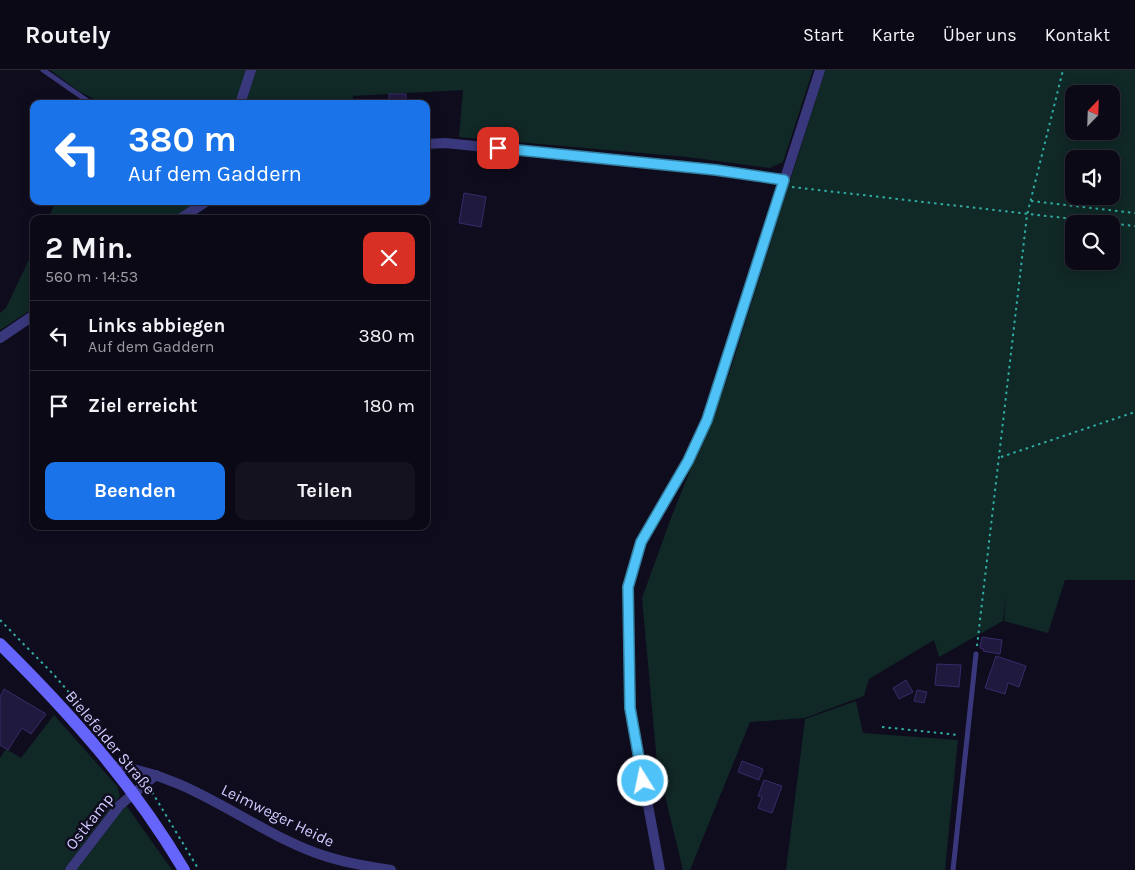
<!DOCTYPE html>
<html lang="de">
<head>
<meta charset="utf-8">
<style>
	body { margin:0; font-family:Karla,sans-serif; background:#14121f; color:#f1f3f6; height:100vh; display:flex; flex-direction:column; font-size:19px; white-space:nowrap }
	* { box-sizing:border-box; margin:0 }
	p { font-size:16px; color:#9a9aa1 }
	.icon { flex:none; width:28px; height:28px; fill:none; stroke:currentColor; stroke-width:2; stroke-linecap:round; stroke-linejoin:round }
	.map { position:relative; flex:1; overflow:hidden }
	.sheet { position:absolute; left:30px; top:145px; width:400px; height:315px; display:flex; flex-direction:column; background:#0b0916; border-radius:10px; box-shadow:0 2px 12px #0003,0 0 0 1px #2b2a35 }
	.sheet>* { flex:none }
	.hud { position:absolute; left:30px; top:30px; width:400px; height:105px; border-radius:10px; box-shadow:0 2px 12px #0003,0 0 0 1px #2b2a35; background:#1a73e8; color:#fff; overflow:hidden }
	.needle { width:32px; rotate:23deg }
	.buttons { position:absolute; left:1065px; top:15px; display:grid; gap:10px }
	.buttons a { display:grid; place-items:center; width:55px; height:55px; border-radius:10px; background:#0b0916; box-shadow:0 2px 12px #0003,0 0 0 1px #2b2a35; font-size:25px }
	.pin { position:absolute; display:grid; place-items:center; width:42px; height:42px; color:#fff; margin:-21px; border-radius:10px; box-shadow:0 2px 8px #0006 }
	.me { position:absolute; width:55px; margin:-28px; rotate:350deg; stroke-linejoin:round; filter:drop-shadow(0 0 4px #0008) }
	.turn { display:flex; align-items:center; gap:18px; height:105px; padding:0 15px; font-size:22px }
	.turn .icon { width:65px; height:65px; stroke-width:2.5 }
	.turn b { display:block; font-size:35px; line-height:42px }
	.round { display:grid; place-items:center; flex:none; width:52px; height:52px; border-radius:10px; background:#14121f }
	.summary { display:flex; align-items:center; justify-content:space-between; height:85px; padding:0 15px }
	h1 { font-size:30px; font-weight:700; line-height:38px }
	.action { display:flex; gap:10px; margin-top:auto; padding:10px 15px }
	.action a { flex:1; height:58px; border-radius:10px; background:#1a73e8; color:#fff; font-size:20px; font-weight:700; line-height:58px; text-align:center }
	.action a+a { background:#14121f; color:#f1f3f6 }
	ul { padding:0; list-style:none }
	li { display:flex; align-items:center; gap:15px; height:70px; padding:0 15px; border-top:1px solid #2b2a35 }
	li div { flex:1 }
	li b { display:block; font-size:19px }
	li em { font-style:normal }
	header { display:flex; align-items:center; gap:30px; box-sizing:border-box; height:70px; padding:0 25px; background:#0b0916; border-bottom:1px solid #2b2a35 }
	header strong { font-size:24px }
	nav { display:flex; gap:28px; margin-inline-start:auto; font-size:18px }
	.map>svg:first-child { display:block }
	.green { fill:#102826; fill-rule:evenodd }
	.building { fill:#20193e; stroke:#372b6a }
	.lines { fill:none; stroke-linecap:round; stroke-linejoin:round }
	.path { stroke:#30aca3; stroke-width:2; stroke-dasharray:2.5 4; stroke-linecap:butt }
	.service { stroke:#3a387c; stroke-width:5 }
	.minor { stroke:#3a387c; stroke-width:10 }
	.secondary { stroke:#6564fb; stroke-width:12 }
	.route-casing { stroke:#337fa1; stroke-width:12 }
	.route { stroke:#4fc3f7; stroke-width:9 }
	.labels { text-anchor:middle; stroke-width:5; stroke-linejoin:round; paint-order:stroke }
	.street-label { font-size:16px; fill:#cfcafe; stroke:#0f0c1e }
</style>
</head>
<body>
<header>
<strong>Routely</strong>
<nav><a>Start</a><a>Karte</a><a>Über uns</a><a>Kontakt</a></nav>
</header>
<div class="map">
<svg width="1135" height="800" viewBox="0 0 1135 800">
	<rect width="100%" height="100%" fill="#0f0c1e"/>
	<g class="green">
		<path d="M50,0H246L236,34H104L80,22Z"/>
		<path d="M256,0H813L783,92L770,98L687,87L459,67L463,20L353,26V34H245Z"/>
		<path d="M825,0H1135V510H1065L1048,563L1004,551L1006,526L1003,551L939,587L934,570L869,609L864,626L805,648L750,652L690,800H683L657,693L642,528L671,448L730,301ZM1074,24H1111V61H1074ZM1074,89H1111V126H1074ZM1074,154H1111V191H1074Z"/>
		<path d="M56,131H198L172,149H48Z"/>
		<path d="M34,179V238L0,260V243L6,238Z"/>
		<path d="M856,631L863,663L958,670L945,800H786L805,649Z"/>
		<path d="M54,645L117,716L120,726L64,800H0V688L6,679L21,688Z"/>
		<path d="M126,735L172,800H76Z"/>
	</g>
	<g class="building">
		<rect x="389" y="24" width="17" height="9"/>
		<path d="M464,123L486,127L481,157L459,153Z"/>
		<path d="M982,567L1002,570L1000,584L983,581L984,579L980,578Z"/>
		<path d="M996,586L1026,596L1019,617L1008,613L1005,624L985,618Z"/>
		<path d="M937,594L961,595L959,617L935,615Z"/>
		<path d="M906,610L913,622L899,629L893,618Z"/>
		<path d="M4,619L46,644L31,664L22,658L8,680L0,675V627Z"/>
		<path d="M917,620L927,622L924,633L914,631Z"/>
		<path d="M742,691L763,699L759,710L738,702Z"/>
		<path d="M764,710L782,716L772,743L758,738L762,727L758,726Z"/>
	</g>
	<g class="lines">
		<g class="path">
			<path d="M792,117L1135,156"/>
			<path d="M1031,131L1135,143"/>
			<path d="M1001,387L1135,342"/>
			<path d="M0,550L55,606L124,687"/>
			<path d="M977,576L1027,145L1063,0"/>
			<path d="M882,657L959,665"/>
			<path d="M152,722L199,800"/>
		</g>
		<g class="service">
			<path d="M43,0L92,34"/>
			<path d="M953,800L976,584"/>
		</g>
		<g class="minor">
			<path d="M240,34L251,0"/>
			<path d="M426,74L445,73L716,100L784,110"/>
			<path d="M180,149L207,131"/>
			<path d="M0,268L34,245"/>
			<path d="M113,696C189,704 246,757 316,783C341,792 365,796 391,800"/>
			<path d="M70,800L120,735L156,705"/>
			<path d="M660,800L630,638L628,517L641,472L688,391L707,350L820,0"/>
		</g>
		<path class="secondary" d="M0,574C71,644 133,714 184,800"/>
	</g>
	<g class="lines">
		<g class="route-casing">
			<path id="route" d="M498,78L716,100L784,110L707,350L688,391L641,472L628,517L630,638L643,711"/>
		</g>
		<use href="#route" class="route"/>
	</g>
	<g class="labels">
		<g class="street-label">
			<text transform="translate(111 672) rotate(50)" y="6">Bielefelder Straße</text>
			<text transform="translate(278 745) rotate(26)" y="6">Leimweger Heide</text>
			<text transform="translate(89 751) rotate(-52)" y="6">Ostkamp</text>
		</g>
	</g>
</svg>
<div class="buttons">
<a><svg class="needle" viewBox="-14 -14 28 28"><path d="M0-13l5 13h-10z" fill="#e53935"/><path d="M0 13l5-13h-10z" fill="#9a9aa1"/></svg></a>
<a><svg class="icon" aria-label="sound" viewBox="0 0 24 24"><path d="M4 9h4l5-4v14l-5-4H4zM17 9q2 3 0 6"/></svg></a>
<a><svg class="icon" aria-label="search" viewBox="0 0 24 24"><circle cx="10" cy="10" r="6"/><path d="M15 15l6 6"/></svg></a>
</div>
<div class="pin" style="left:498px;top:78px;background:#d93025"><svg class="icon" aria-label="arrive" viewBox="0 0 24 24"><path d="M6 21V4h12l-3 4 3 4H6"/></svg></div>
<svg class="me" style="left:643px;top:711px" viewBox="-20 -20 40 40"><circle r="17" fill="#4fc3f7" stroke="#fff" stroke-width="3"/><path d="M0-11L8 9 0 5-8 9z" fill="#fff"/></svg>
<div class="hud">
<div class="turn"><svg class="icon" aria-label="left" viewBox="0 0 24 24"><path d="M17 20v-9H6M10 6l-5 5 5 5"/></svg><div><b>380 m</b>Auf dem Gaddern</div></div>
</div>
<section class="sheet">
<div class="summary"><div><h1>2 Min.</h1><p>560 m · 14:53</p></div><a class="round" style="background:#d93025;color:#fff"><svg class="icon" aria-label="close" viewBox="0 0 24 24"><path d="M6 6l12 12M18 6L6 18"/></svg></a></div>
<ul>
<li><svg class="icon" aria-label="left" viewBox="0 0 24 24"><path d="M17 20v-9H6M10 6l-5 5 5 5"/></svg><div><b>Links abbiegen</b><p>Auf dem Gaddern</p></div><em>380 m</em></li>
<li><svg class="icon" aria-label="arrive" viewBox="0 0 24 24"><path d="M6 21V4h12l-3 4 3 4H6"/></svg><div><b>Ziel erreicht</b></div><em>180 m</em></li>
</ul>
<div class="action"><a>Beenden</a><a>Teilen</a></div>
</section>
</div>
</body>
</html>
